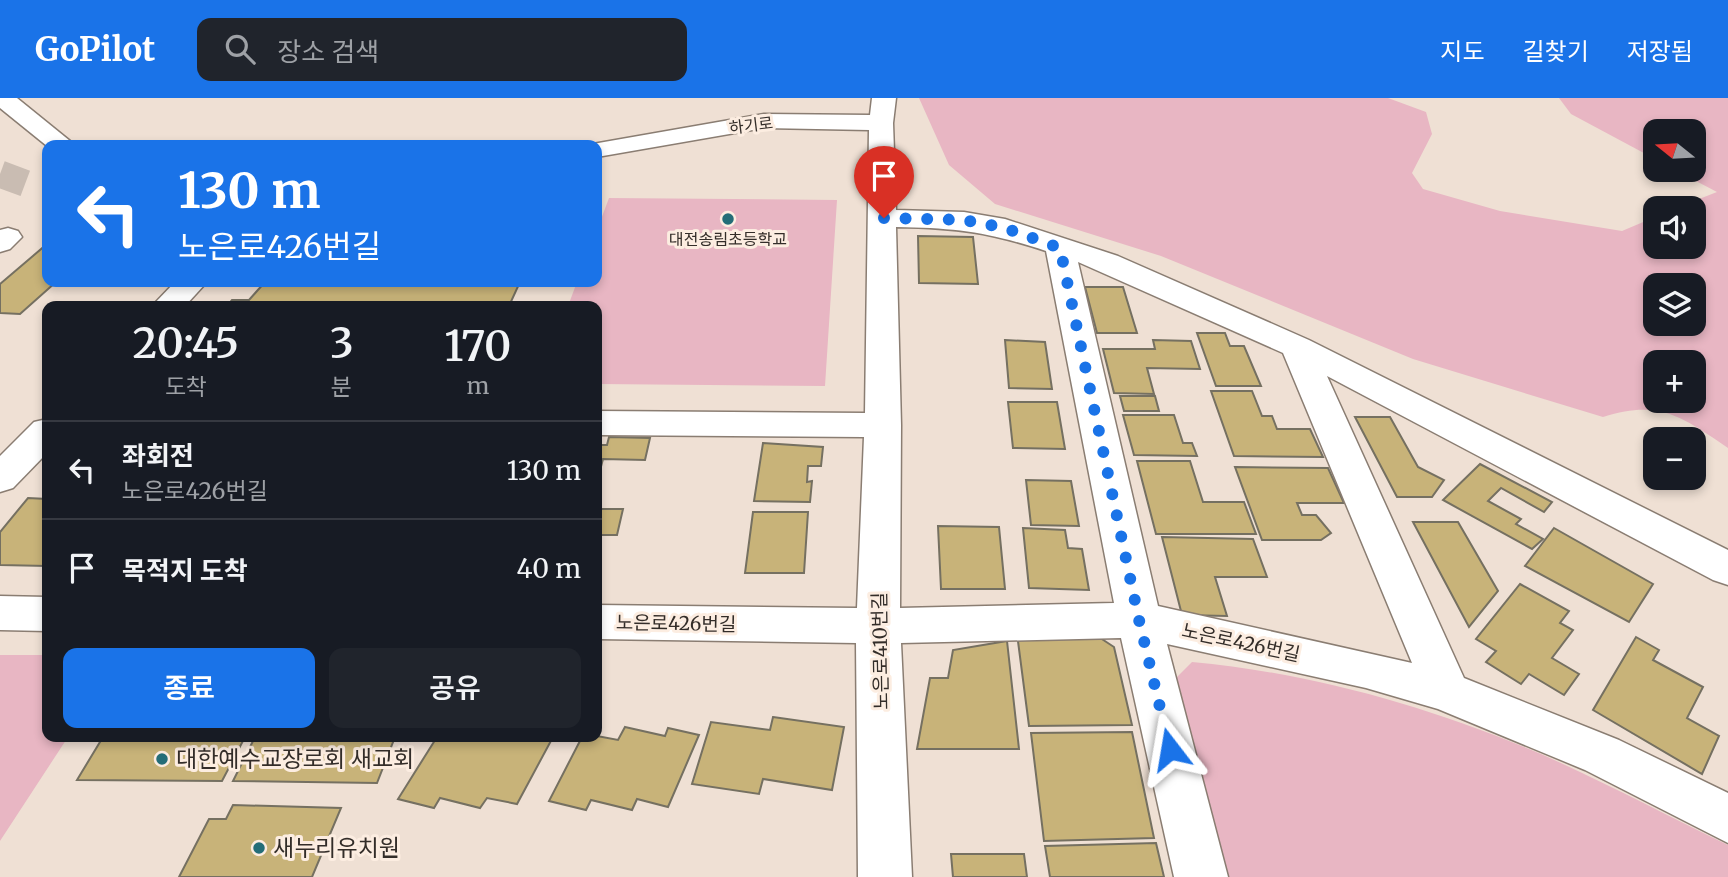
<!DOCTYPE html>
<html lang="ko">
<head>
<meta charset="utf-8">
<style>
	body { margin:0; font-family:Merriweather,"Noto Sans KR",serif; background:#20242c; color:#f1f3f6; height:100vh; display:flex; flex-direction:column; font-size:26px; white-space:nowrap }
	* { box-sizing:border-box; margin:0 }
	p { font-size:23px; color:#9ea1a6 }
	.icon { flex:none; width:38px; height:38px; fill:none; stroke:currentColor; stroke-width:2; stroke-linecap:round; stroke-linejoin:round }
	.map { position:relative; flex:1; overflow:hidden }
	.side { position:absolute; left:42px; top:203px; width:560px; height:441px; display:flex; flex-direction:column; background:#171b24; border-radius:14px; box-shadow:0 4px 10px #0003 }
	.side>* { flex:none }
	.top-card { position:absolute; left:42px; top:42px; width:560px; height:147px; border-radius:14px; box-shadow:0 4px 10px #0003; background:#1a73e8; color:#fff; overflow:hidden }
	.needle { width:46px; rotate:288deg }
	.fabs { position:absolute; left:1643px; top:21px; display:grid; gap:14px }
	.fabs a { display:grid; place-items:center; width:63px; height:63px; border-radius:14px; background:#171b24; box-shadow:0 4px 10px #0003; font-size:35px }
	.pin { position:absolute; display:grid; place-items:center; width:60px; height:60px; color:#fff; margin:-72px -30px; border-radius:50% 50% 50% 0; rotate:-45deg; box-shadow:0 0 7px #0007 }
	.pin .icon { rotate:45deg }
	.me { position:absolute; width:77px; margin:-38px; rotate:346deg; stroke-linejoin:round; filter:drop-shadow(0 0 5px #0008) }
	.turn { display:flex; align-items:center; gap:24px; height:147px; padding:0 21px; font-size:32px }
	.turn .icon { width:91px; height:91px; stroke-width:2.5 }
	.turn b { display:block; font-size:49px; line-height:60px }
	.eta { display:flex; justify-content:space-evenly; align-items:center; height:119px; text-align:center }
	.eta b { font-size:42px; font-weight:600; line-height:49px }
	.button { display:flex; gap:14px; margin-top:auto; padding:14px 21px }
	.button a { flex:1; height:80px; border-radius:14px; background:#1a73e8; color:#fff; font-size:28px; font-weight:600; line-height:80px; text-align:center }
	.button a+a { background:#20242c; color:#f1f3f6 }
	ul { padding:0; list-style:none }
	li { display:flex; align-items:center; gap:21px; height:98px; padding:0 21px; border-top:2px solid #363941 }
	li div { flex:1 }
	li b { display:block; font-size:26px }
	li em { font-style:normal }
	header { display:flex; align-items:center; gap:42px; box-sizing:border-box; height:98px; padding:0 35px; background:#1a73e8; color:#fff }
	header strong { font-size:33px }
	nav { display:flex; gap:38px; margin-inline-start:auto; font-size:24px }
	.search { width:490px; height:63px; background:#20242c; display:flex; align-items:center; gap:18px; box-sizing:border-box; padding:0 24px; border-radius:14px; color:#9ea1a6; font-size:26px }
	.map>svg:first-child { display:block }
	.green { fill:#e8b6c3; fill-rule:evenodd }
	.building { fill:#c8b379; stroke:#757061; stroke-width:2 }
	.lines { fill:none; stroke-linecap:round; stroke-linejoin:round }
	.minor-tunnel { stroke:#c9bcb2; stroke-width:27; stroke-dasharray:27 13; stroke-linecap:butt }
	.minor-casing { stroke:#8a7d72; stroke-width:3 }
	.minor { fill:#fff; fill-rule:evenodd }
	.route { stroke:#1a73e8; stroke-width:12; stroke-dasharray:0 21.6 }
	.poi-dot { fill:#246d78; stroke:#fcede1; stroke-width:2.5 }
	.labels { text-anchor:middle; stroke-width:6; stroke-linejoin:round; paint-order:stroke }
	.far-street-label { font-size:16px; fill:#332d29; stroke:#fcede1 }
	.far-poi-label { font-size:16px; fill:#332d29; stroke:#fcede1 }
	.street-label { font-size:19px; fill:#332d29; stroke:#fcede1 }
	.near-poi-label { font-size:23px; fill:#332d29; stroke:#fcede1; text-anchor:start }
</style>
</head>
<body>
<header>
<strong>GoPilot</strong>
<div class="search"><svg class="icon" aria-label="search" viewBox="0 0 24 24"><circle cx="10" cy="10" r="6"/><path d="M15 15l6 6"/></svg>장소 검색</div>
<nav><a>지도</a><a>길찾기</a><a>저장됨</a></nav>
</header>
<div class="map">
<svg width="1728" height="779" viewBox="0 0 1728 779">
	<rect width="100%" height="100%" fill="#efe0d4"/>
	<g class="green">
		<path d="M919,0H1388L1426,14L1432,36L1412,75L1423,91L1500,113L1622,133L1655,119L1656,149H1694V110H1676L1717,94L1675,72H1694V33H1656L1655,61L1571,16L1559,0H1728V350C1682,319 1660,301 1603,319L1413,261L1161,158L995,106L949,67ZM1656,187H1694V226H1656ZM1656,264H1694V303H1656Z"/>
		<path d="M609,100L837,102L825,288L597,286V208H568L577,184H597V132Z"/>
		<path d="M0,557H47V639H68L0,743Z"/>
		<path d="M1192,564C1312,575 1430,609 1541,656C1604,684 1666,717 1728,747V779H1228L1174,582Z"/>
	</g>
	<g class="building">
		<path d="M918,138L973,139L978,186L919,185Z"/>
		<path d="M47,146V184H56L20,216L0,215V186Z"/>
		<path d="M265,184H520L509,208H227L232,202H249Z"/>
		<path d="M1085,189H1123L1137,235H1097Z"/>
		<path d="M1197,235H1225L1230,248H1244L1261,288H1216Z"/>
		<path d="M1005,242L1045,244L1052,291L1009,290Z"/>
		<path d="M1153,242L1191,243L1200,271L1147,270L1154,296L1114,295L1103,251H1155Z"/>
		<path d="M1211,293H1252L1262,318H1272L1277,331H1310L1323,359L1234,358Z"/>
		<path d="M1120,298H1155L1159,313H1124Z"/>
		<path d="M1008,304H1057L1065,351L1013,350Z"/>
		<path d="M1123,317H1174L1183,345H1192L1197,358L1134,357Z"/>
		<path d="M1355,319H1390L1418,369L1444,382L1432,399H1397Z"/>
		<path d="M609,339L650,340L645,362L603,361L597,384V347H607Z"/>
		<path d="M763,345L823,349L821,368H808L807,384L812,383L810,404L754,403Z"/>
		<path d="M1137,363H1190L1203,404H1244L1256,436H1156Z"/>
		<path d="M1480,366L1552,404L1544,414L1501,390L1488,403L1521,421L1516,426L1543,441L1532,451L1443,402Z"/>
		<path d="M1235,369L1328,370L1344,405H1297L1302,417H1316L1331,435L1321,442H1262Z"/>
		<path d="M1026,382L1071,383L1079,428L1031,427Z"/>
		<path d="M28,400L47,401V468L0,467V434Z"/>
		<path d="M597,411H623L617,437H597Z"/>
		<path d="M753,414H808L804,475H745Z"/>
		<path d="M1413,424H1458L1498,493L1469,529Z"/>
		<path d="M938,428L999,429L1005,491H941Z"/>
		<path d="M1023,430L1065,432L1068,450L1082,451L1089,492L1029,490Z"/>
		<path d="M1554,430L1653,486L1629,524L1525,468Z"/>
		<path d="M1162,439L1253,441L1267,479H1215L1227,518L1182,517Z"/>
		<path d="M1520,486L1569,513L1560,525L1573,532L1552,560L1579,576L1564,597L1529,576L1521,586L1486,564L1496,553L1476,541Z"/>
		<path d="M1016,528H1082L1114,549L1132,627L1029,628Z"/>
		<path d="M1636,539L1659,552L1653,562L1703,589L1687,620L1719,638L1702,676L1593,612Z"/>
		<path d="M1007,543L1019,651H917L930,580H948L953,552Z"/>
		<path d="M773,619L844,629L832,692L763,681L759,696L692,686L711,624L770,632Z"/>
		<path d="M625,629L665,638L668,630L699,637L668,709L637,701L632,712L591,702L586,712L549,703L582,639L597,638L618,642Z"/>
		<path d="M1132,634L1154,740L1044,743L1031,635Z"/>
		<path d="M103,639H245L222,683L77,682Z"/>
		<path d="M255,639H395L377,685L233,683Z"/>
		<path d="M437,639L474,641L553,639L517,706L487,700L480,710L440,700L434,710L398,701Z"/>
		<path d="M233,707L341,710L312,779H179L209,721H226Z"/>
		<path d="M1156,745L1164,779H1050L1045,748Z"/>
		<path d="M951,756H1024L1027,779H953Z"/>
	</g>
	<g class="lines">
		<path class="minor-tunnel" d="M0,76L32,88"/>
		<g class="minor-casing">
			<g id="minor">
				<path d="M0,0H17L75,47L47,48L0,10Z"/>
				<path d="M872,0H896L893,25L896,112L964,114L1005,121L1118,158L1309,242L1728,452V487L1713,482L1327,278L1464,580L1619,642L1728,695V745L1585,672L1438,611L1366,590L1167,546L1228,779H1174L1121,540L901,545L912,779H858L856,545L597,541V507L857,510L864,339L597,337V313L865,315L869,32L764,30L597,59V47H587L764,16L870,17ZM896,129C957,130 988,134 1046,153L1114,505L900,510L901,327ZM1078,164L1283,255L1412,565L1158,508Z"/>
				<path d="M8,130L18,133L22,139L10,151L0,154V132Z"/>
				<path d="M175,184H207L185,208H152Z"/>
				<path d="M47,321V355L13,390L0,394V358L34,324Z"/>
				<path d="M0,498L47,499V533L0,532Z"/>
			</g>
		</g>
		<use href="#minor" class="minor"/>
	</g>
	<g class="lines">
		<path class="route" d="M884,120L964,122L1005,130L1060,150L1139,522L1170,651"/>
	</g>
	<g class="poi-dot">
		<circle cx="728" cy="121" r="7"/>
		<circle cx="162" cy="661" r="7"/>
		<circle cx="259" cy="750" r="7"/>
	</g>
	<g class="labels">
		<g class="far-street-label">
			<text transform="translate(751 27) rotate(-7)" y="6">하기로</text>
		</g>
		<g class="far-poi-label">
			<text x="728" y="147">대전송림초등학교</text>
		</g>
		<g class="street-label">
			<text transform="translate(676 525) rotate(1)" y="7">노은로426번길</text>
			<text transform="translate(1241 544) rotate(12)" y="7">노은로426번길</text>
			<text transform="translate(880 553) rotate(-91)" y="7">노은로410번길</text>
		</g>
		<g class="near-poi-label">
			<text x="176" y="669">대한예수교장로회 새교회</text>
			<text x="273" y="758">새누리유치원</text>
		</g>
	</g>
</svg>
<div class="fabs">
<a><svg class="needle" viewBox="-14 -14 28 28"><path d="M0-13l5 13h-10z" fill="#e53935"/><path d="M0 13l5-13h-10z" fill="#9ea1a6"/></svg></a>
<a><svg class="icon" aria-label="sound" viewBox="0 0 24 24"><path d="M4 9h4l5-4v14l-5-4H4zM17 9q2 3 0 6"/></svg></a>
<a><svg class="icon" aria-label="layers" viewBox="0 0 24 24"><path d="M12 4l9 5-9 5-9-5zM3 14l9 5 9-5"/></svg></a>
<a>+</a>
<a>−</a>
</div>
<div class="pin" style="left:884px;top:120px;background:#d93025"><svg class="icon" aria-label="arrive" viewBox="0 0 24 24"><path d="M6 21V4h12l-3 4 3 4H6"/></svg></div>
<svg class="me" style="left:1170px;top:651px" viewBox="-20 -20 40 40"><path d="M0-17L14 15 0 8-14 15z" fill="#1a73e8" stroke="#fff" stroke-width="4"/></svg>
<div class="top-card">
<div class="turn"><svg class="icon" aria-label="left" viewBox="0 0 24 24"><path d="M17 20v-9H6M10 6l-5 5 5 5"/></svg><div><b>130 m</b>노은로426번길</div></div>
</div>
<section class="side">
<div class="eta">
<div><b>20:45</b><p>도착</p></div>
<div><b>3</b><p>분</p></div>
<div><b>170</b><p>m</p></div>
</div>
<ul>
<li><svg class="icon" aria-label="left" viewBox="0 0 24 24"><path d="M17 20v-9H6M10 6l-5 5 5 5"/></svg><div><b>좌회전</b><p>노은로426번길</p></div><em>130 m</em></li>
<li><svg class="icon" aria-label="arrive" viewBox="0 0 24 24"><path d="M6 21V4h12l-3 4 3 4H6"/></svg><div><b>목적지 도착</b></div><em>40 m</em></li>
</ul>
<div class="button"><a>종료</a><a>공유</a></div>
</section>
</div>
</body>
</html>
